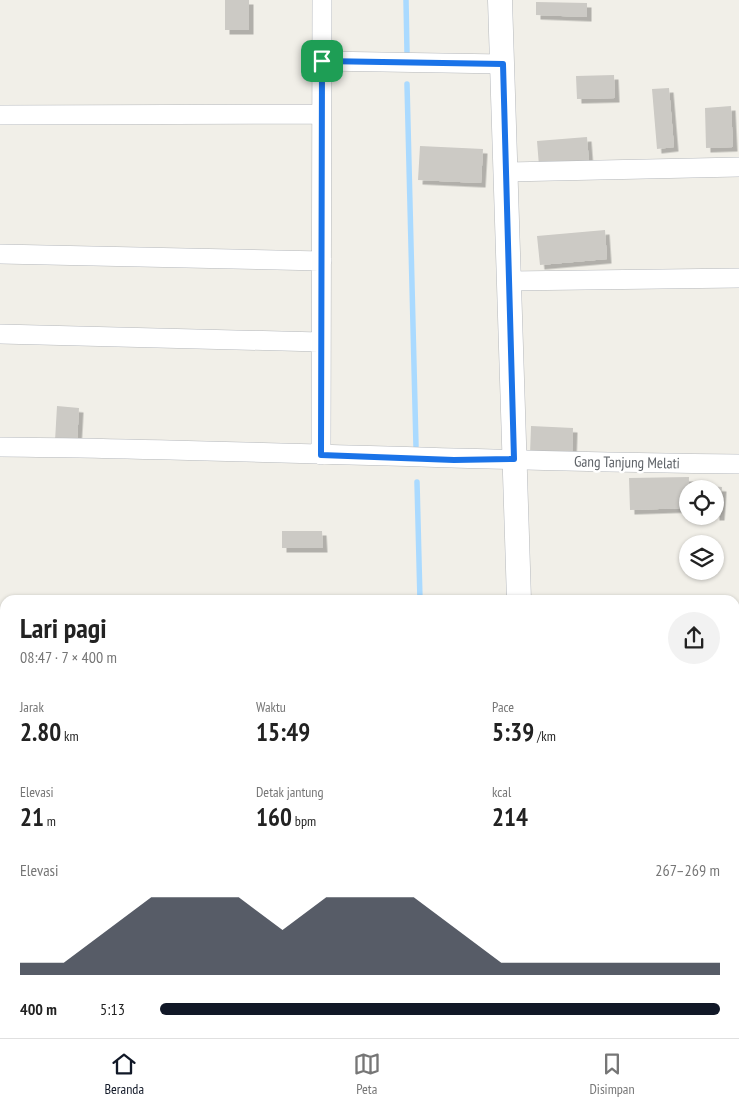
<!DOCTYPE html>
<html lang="id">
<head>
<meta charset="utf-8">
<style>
  :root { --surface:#fff; --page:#f2f2f2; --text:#222; --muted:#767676; --line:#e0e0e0; --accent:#111827 }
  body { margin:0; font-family:"PT Sans Narrow",sans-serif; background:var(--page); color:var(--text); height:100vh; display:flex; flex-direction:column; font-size:19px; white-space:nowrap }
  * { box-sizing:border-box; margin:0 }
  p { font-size:16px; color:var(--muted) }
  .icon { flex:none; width:28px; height:28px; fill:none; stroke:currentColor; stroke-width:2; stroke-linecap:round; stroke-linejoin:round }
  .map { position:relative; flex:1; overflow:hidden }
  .details { position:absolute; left:0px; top:595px; width:740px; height:444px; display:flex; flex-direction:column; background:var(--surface); border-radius:15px 15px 0 0; box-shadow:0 1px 4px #0004 }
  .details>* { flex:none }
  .tools { position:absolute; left:679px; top:480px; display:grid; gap:10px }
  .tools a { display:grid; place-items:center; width:45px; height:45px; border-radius:50%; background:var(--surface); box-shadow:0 1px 4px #0004; font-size:25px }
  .pin { position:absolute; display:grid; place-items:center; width:42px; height:42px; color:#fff; margin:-21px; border-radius:10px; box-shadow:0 2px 8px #0006 }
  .round { display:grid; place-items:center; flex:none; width:52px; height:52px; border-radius:26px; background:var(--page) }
  .overview { display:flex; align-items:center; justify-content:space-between; height:85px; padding:0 20px }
  h1 { font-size:28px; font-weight:800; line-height:38px }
  .stats { display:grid; grid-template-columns:repeat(3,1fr); gap:8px; height:85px; padding:5px 20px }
  .stats div { display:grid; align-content:center }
  .stats b { font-size:25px; font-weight:800 }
  .stats small { font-size:14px; font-weight:400 }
  .stats p { font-size:14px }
  .chart { height:140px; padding:10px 20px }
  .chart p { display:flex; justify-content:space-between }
  .chart svg { width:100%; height:90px; margin-top:5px; fill:var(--accent); opacity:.7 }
  ul { padding:0 20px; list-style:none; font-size:16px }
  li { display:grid; grid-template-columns:80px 60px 1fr; align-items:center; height:38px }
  li i { height:12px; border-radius:6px; background:var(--accent) }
  .dock { display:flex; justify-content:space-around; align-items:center; height:70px; border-top:1px solid var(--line); background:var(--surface); font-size:14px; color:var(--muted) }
  .dock a { display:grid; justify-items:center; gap:2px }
  .dock .selected { color:var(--accent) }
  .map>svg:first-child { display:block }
</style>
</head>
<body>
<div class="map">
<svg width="739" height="1038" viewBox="0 0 739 1038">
  <defs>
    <filter id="shadow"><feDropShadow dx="4.5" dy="4.5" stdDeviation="0" flood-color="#0004"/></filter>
  </defs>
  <rect width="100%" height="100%" fill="#f1efe8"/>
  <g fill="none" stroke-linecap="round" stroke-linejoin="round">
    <path stroke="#aadaff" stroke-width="5.5" d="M406 0 407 52
      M407 84 416 446
      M417 482 420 600
      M436 1034V1038"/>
  </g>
  <path fill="#cccac5" filter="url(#shadow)" d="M225 0H249V30H225Z
    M536 2 587 3V17L536 15Z
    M614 75 615 98 577 99 576 76Z
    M669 88 674 147 657 149 652 89Z
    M731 106 733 147 706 148 705 108Z
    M587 137 589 163 539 166 537 141Z
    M420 146 483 149 481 183 418 180Z
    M605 230 607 259 540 265 537 236Z
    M57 406 79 408 77 443 55 441Z
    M531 426 573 428 572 456 530 454Z
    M689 477 688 508 630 510 629 478Z
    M698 485 722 487 720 516H715V489H698Z
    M282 531H322L323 548H282Z"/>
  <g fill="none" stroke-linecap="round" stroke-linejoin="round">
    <defs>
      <path id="minor" d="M322 61 503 64
        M0 115 321 114
        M505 172 739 167
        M0 254 322 261
        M509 281 739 278
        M0 334 320 342
        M0 447C246 449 493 462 739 464
        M321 455 322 0
        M735 806H739
        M0 871H5
        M735 935 739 934"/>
      <path id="tertiary" d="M500 0 519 600
        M529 1034V1038"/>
    </defs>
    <use href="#minor" stroke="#b5b8bc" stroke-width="20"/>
    <use href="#tertiary" stroke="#b5b8bc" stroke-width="25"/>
    <use href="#minor" stroke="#fff" stroke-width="19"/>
    <use href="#tertiary" stroke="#fff" stroke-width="24"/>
  </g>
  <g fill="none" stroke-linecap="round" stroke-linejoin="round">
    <defs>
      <path id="route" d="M322 61 503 64 514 459 454 460 321 455Z"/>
    </defs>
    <use href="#route" stroke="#fff" stroke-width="10"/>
    <use href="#route" stroke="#1a73e8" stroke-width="6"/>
  </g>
  <g text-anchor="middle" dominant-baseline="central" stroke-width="5" stroke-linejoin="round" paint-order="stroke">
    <g font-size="15" fill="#5f6368" stroke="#fff">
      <text transform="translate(627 462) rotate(1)">Gang Tanjung Melati</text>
    </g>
  </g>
</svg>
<div class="tools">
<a><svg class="icon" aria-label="locate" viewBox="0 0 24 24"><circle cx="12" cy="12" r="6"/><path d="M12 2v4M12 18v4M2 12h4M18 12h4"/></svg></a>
<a><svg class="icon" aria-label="layers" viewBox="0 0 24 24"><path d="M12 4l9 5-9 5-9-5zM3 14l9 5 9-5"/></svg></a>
</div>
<div class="pin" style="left:322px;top:61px;background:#1e9e55"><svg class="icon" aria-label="arrive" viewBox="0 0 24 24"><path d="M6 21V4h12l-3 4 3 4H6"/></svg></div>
<section class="details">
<div class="overview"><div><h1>Lari pagi</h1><p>08:47 · 7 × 400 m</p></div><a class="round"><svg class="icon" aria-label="share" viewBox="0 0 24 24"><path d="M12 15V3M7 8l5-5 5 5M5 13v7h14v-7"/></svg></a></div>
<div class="stats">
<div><p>Jarak</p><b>2.80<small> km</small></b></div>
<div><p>Waktu</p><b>15:49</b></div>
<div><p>Pace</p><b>5:39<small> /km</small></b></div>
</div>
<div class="stats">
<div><p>Elevasi</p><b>21<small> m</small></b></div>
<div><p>Detak jantung</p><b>160<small> bpm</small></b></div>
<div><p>kcal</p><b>214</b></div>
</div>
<div class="chart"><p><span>Elevasi</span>267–269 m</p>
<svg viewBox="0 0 160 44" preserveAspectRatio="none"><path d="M0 44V38L10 38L20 22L30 6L40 6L50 6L60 22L70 6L80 6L90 6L100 22L110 38L120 38L130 38L140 38L150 38L160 38V44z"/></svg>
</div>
<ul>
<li><b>400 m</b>5:13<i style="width:100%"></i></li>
</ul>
</section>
</div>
<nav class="dock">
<a class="selected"><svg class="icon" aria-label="home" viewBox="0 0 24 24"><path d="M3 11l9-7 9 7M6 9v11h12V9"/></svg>Beranda</a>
<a><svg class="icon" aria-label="map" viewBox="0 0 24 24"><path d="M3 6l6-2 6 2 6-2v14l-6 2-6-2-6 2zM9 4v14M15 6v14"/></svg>Peta</a>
<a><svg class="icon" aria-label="saved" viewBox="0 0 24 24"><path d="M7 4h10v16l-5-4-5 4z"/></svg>Disimpan</a>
</nav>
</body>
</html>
